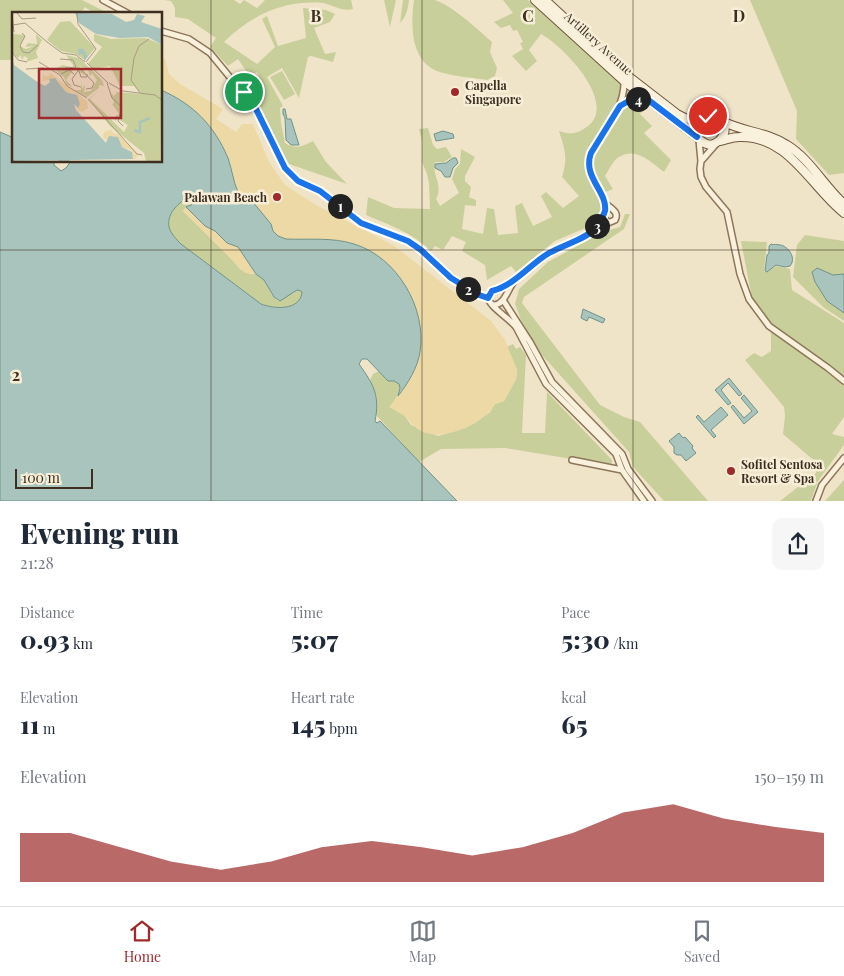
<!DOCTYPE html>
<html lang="en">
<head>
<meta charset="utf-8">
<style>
  :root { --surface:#fff; --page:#f6f6f7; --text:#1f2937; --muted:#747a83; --line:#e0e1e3; --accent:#9e2a2b }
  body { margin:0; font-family:"Playfair Display",serif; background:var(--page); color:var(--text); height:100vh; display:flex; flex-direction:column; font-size:19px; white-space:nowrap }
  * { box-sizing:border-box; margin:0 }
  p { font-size:16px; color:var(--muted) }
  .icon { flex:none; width:28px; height:28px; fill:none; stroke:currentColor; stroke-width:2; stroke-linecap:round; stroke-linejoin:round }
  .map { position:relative; height:501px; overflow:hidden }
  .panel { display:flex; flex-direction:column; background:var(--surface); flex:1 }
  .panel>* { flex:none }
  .scale { position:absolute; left:15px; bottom:12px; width:78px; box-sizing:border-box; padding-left:5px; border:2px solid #3d2e20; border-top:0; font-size:14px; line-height:18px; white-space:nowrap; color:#3d2e20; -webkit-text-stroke:4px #f7eed8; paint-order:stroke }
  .pin { position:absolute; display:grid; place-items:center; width:42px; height:42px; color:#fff; margin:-21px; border:2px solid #fff; border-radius:50%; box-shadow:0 1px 5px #0007 }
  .km { position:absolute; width:25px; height:25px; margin:-12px; border-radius:50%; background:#222; color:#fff; font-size:14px; line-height:25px; text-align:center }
  .round { display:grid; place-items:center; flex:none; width:52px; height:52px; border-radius:10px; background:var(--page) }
  .summary { display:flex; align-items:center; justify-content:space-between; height:85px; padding:0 20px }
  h1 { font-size:28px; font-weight:800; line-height:38px }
  .stats { display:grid; grid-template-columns:repeat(3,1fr); gap:8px; height:85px; padding:5px 20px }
  .stats div { display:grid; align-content:center }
  .stats b { font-size:25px; font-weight:800 }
  .stats small { font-size:14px; font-weight:400 }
  .stats p { font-size:14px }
  .chart { height:140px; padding:10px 20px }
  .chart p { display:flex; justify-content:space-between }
  .chart svg { width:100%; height:90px; margin-top:5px; fill:var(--accent); opacity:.7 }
  .tabs { display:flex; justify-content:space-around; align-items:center; height:70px; border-top:1px solid var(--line); background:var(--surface); font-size:14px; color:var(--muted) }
  .tabs a { display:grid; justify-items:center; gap:2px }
  .tabs .active { color:var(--accent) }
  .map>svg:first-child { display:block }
</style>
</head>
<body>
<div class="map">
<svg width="844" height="501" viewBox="0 0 844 501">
  <rect width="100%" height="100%" fill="#f0e4c8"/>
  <path fill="#c9cf9b" d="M0 0H82L110 14H95L85 7 80 14H66L64 12 62 14H14V60H0Z
    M164 0H234L240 4 244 0 257 8 265 0H351L353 9C342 12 333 5 323 3 283 0 252 15 224 42L257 64 275 47 262 19 267 16 278 46 306 38 303 8 326 10 335 14 330 22 314 28 325 54 336 52 333 62 311 56 308 57 299 98 282 68 267 77 283 106 280 108 281 123 285 143C296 150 303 146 313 141L326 162 347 184 289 164 285 160 264 121 259 106 240 82 247 78 250 88 261 85 257 72 249 75 238 59 228 66 210 47 216 38 188 19 175 17V8L171 1Z
    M384 0H396L390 27Z
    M403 0H409C408 9 406 17 400 23Z
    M414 0C420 0 428 0 434 0 449 3 480 31 492 42L490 52 497 68 495 76 487 80 480 79C466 77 442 75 431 68 410 54 411 22 414 0Z
    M503 0H528L646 106 640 114 652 126 644 133 671 160 664 172C652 163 636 146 619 157 613 160 609 170 605 176L613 189 603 193 609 218 555 241 516 272 511 266 487 280 485 265 462 251 466 242 452 236 443 250 435 246 431 251C413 233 389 225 366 215L368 197 394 208 430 209 429 184 427 174 422 162V141L419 129 428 128 433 145 437 149 446 147 452 157 444 162H435C431 175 444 184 436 199L440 206 459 193 452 179 455 169 460 164 461 149 475 157 465 176V181L471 187 469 197 476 200V206L465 205 462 229 483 234 487 208 494 209 498 235 518 233 515 206 522 203 533 226 552 217 541 196 546 192 563 208 579 196 562 177C568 158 565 150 559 131 572 135 577 134 588 126 618 102 562 45 541 34L529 50 537 61 526 71 512 56 523 49 520 43 523 42 517 30 513 31 510 25 501 28 494 22 513 13Z
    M750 0H844V173L829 175 796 139 797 111Z
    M282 71 295 94 284 100 270 77Z
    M194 195 199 199C196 205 187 205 183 211L230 257 240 269 250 274H256L264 280 272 295 278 301 297 290 301 291 302 293C299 311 274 309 261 304L181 244C176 239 171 234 169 227 166 212 182 199 194 195Z
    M625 214H630L624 229 524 297 522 303 600 405 624 417 640 422 708 501H664L633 467 629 452 542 355 521 320 515 304 519 289 548 262 603 232 620 227Z
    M805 235 844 241V321L823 307 793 277 797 245Z
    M741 241 767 242 764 272H767L776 266 790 269 792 290 844 323V417L832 434 844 437V445L818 481 811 501H780L816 473 817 463 783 434 785 416 784 407 745 360 754 353 762 357 771 351V323L752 298Z
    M513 344 516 349 520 347 526 355 522 433H545L547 392 612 460 611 468 607 470 590 462 505 448 441 449 419 462 376 415 377 399 370 380 373 374 379 371 388 381H394L399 384C401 393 395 400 390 407L405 416 411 425 438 436 465 428 475 423 490 412 495 404 504 401 516 379 517 370 507 347Z
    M844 480V501H825Z"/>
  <path fill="#ecd9a5" d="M161 59H165L169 74 180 84 223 109 216 119 236 132 242 124H253L269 162 285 185 316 205 393 245 491 321 505 340 517 370 516 379 504 401 495 404C484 424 444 441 423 432 415 428 412 424 406 417 402 413 395 410 389 407 402 391 415 374 420 354 422 346 420 336 419 327 415 290 391 256 355 244 333 237 308 240 286 239L278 236 273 231 271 224 249 196 241 195 238 192C233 181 233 168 228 158 212 125 195 105 161 90Z
    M186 207 205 226 215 231 227 243 238 247 256 274 245 273 183 211Z"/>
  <path fill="#a9c4bc" stroke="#6f938a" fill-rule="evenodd" d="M161 90C193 104 214 125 228 158 232 169 233 181 238 192L242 195 248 196 271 224 273 231 278 236 286 239C309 240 332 237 354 244 397 257 427 308 420 352 418 367 407 385 398 396L400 388 399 384 394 381H388L367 359H362L359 364C374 385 380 396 375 421L377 423 380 421 457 501H0V132L14 138V161H54V165L61 171 66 168 71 161H161ZM194 195 199 199 198 202 186 207 205 226 215 231 227 243 238 247 256 274 264 280 274 297 280 301 297 290 301 291 302 293C299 311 274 309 261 304L181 244C176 239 171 234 169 227 166 212 182 199 194 195Z
    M283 109H285L287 119H291L299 145H291L286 140 285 118 283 114Z
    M443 131 453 134 454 138 436 141 434 134Z
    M453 158H456L458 163 453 168 450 177H445L441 171 435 168V164L446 163Z
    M771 244C774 245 777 244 780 245 788 246 797 258 790 266L785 267 776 265 767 272 765 271 767 255 769 253V246Z
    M817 268 833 275 844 274V313L827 301 815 282 812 272Z
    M583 309 605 319 603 323 589 317 587 321 581 318Z
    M729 378 742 394 739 396 728 383 721 390 731 403 728 405 715 390Z
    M744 395 758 412 744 424 731 407 733 405 744 418 752 411 741 398Z
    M721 407 728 415 711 430 716 436 714 438 696 417 698 415 704 422Z
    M679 433 683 438 685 437 693 446 692 448 696 453 686 461 681 455H677L674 453V447L669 441Z"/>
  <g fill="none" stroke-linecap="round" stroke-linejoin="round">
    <defs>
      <path id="street" d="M103 0 129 14
        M161 31 189 39 210 53 256 109 285 168 298 181 320 191 361 223 408 241 421 250 451 277 479 295 488 298
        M621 105 632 99H645
        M699 140 701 161 700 169 701 177 706 187 727 212 740 274 749 299 769 326 828 368 844 381
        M702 160 716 144
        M604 202C609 208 620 211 615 220L596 228 588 234 548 254 514 280 497 290 492 291 488 298C490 307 509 318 516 327L546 384 616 454 622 470 644 501
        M608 222 603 217C603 213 605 210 604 205 602 185 583 175 591 153 604 131 625 108 624 81
        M503 300 530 342 552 382 622 454 628 469 652 501
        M494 305C504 305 507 291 513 283
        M572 460 622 470
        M816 501 822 485 844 458"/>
      <path id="secondary" d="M535 0 624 81 697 137
        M545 0 624 73 677 114C683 117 689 121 696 120 705 119 710 112 719 119 731 128 722 143 710 145 696 142 692 129 701 119
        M722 121C743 132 767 132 787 145 810 159 824 186 844 204
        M720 141C726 140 732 137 739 137 789 135 810 186 844 213"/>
    </defs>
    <use href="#street" stroke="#8d765c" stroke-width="8"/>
    <use href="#secondary" stroke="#6f573f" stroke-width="10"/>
    <use href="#street" stroke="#faf1dc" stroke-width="5"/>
    <use href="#secondary" stroke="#faf1dc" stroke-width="8"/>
  </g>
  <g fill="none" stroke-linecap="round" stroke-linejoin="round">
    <defs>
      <path id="route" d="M244 92 256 109 285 168 298 181 320 191 361 223 408 241 421 250 451 278 479 295 488 298 492 291C515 285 529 265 549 253 563 245 586 239 596 228 601 223 603 216 605 211 608 192 582 177 591 153L620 106 632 99H647L697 137C694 127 697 119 708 116"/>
    </defs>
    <use href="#route" stroke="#fff" stroke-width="10"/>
    <use href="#route" stroke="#1a73e8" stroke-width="6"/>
  </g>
  <path fill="none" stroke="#3d2e20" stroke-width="1" stroke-opacity="0.55" d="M211 0V501M422 0V501M633 0V501M0 250H844"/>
  <g fill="#9e2a2b" stroke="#f7eed8" stroke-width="2">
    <circle cx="455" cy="92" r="5"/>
    <circle cx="277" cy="197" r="5"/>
    <circle cx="731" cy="471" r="5"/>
  </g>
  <g text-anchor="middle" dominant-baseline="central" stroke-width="5" stroke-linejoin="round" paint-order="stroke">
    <g font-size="12" fill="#3d2e20" stroke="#f7eed8">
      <text transform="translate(599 43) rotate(42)">Artillery Avenue</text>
    </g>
    <g font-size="12" font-weight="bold" fill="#3d2e20" stroke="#f7eed8" text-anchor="start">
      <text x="465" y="85">Capella<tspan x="465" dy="14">Singapore</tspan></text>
      <text x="267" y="197" text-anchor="end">Palawan Beach</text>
      <text x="741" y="464">Sofitel Sentosa<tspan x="741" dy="14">Resort &amp; Spa</tspan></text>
    </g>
  </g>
  <g transform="translate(12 12)">
    <rect width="150" height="150" fill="#f0e4c8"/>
    <path d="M58 9 83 36 73 48 64 42 49 39 35 28 48 10ZM0 14 1 22 13 23 8 34 14 37 22 34 13 35 16 31 25 32 24 22 30 28 24 40 26 46 14 50 16 46 12 44 10 48 9 43 6 46 0 40ZM82 22 99 27 134 26 150 33 148 149H134L132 141 98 114 77 87 88 78 78 87 112 120 116 113 106 107 112 96 104 109 101 106 107 102 100 92 102 91 99 81 102 84 105 80 130 82 122 74H108L98 54 81 57 76 52 90 35 82 29ZM54 43 67 46 90 68 92 74 87 73V76L75 85 63 78H69V70L70 77 73 73 72 80 79 79 85 68 80 61 78 64 76 57 67 54 75 64 62 57 54 68 61 75 55 73 52 65 42 57 51 53 63 56Z" fill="#c9cf9b"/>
    <path d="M38 61 75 89 76 96 70 100 65 97 68 92 62 81 54 80 45 67 30 69 31 63 36 65ZM101 117 99 120 107 123 127 143 122 148 119 138 110 135 103 124 94 128 91 126 92 120Z" fill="#ecd9a5"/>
    <path d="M63 1 100 2 114 10 122 8 125 2 133 4 129 10 150 17V33L136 25 108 26 84 22 67 11ZM0 45 2 53 24 69 33 74 38 70 37 67 43 66 54 80 65 83 68 92 66 96 62 92 64 98 94 131 97 124 106 125 110 135 120 140 121 147 0 149Z" fill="#a9c4bc"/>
    <path fill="none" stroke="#a9c4bc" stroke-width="2.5" d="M66 38H70L68 41 72 40 73 46 75 43M0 93 57 149M0 96 54 149M0 98 51 149M0 101 49 149M122 118 128 120V110L138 106"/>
    <path fill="none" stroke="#a89b85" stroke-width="1" d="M5 1 10 7 24 6M65 1 66 12 84 37 74 50M0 2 2 20M1 13 13 11 35 30M10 21 13 24 8 34 11 40 17 41 26 33M35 30 50 41 64 43 73 50M0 40 6 48 15 50M48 47 61 48 64 55 53 56M27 50 48 63 55 74 75 86M75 51 96 71M68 56 82 71 80 76 74 77M68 56 60 67 62 73 69 75M14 57 32 56M67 59 69 65H75V62M49 62 57 58 62 62M95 71 100 86 110 95 106 109 111 114M97 71 111 79 143 83 150 88M128 81 119 68 122 46 127 34 137 27M76 87 125 142 130 143"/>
    <path fill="#9e2a2b" fill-opacity="0.15" stroke="#9e2a2b" stroke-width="2.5" d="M27 57H109V106H27Z"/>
    <rect width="150" height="150" fill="none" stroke="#3d2e20" stroke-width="2.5"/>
  </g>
  <g font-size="16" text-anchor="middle" font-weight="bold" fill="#3d2e20" stroke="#f7eed8" stroke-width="5" stroke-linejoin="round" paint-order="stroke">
    <text x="316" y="22">B</text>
    <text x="528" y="22">C</text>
    <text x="739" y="22">D</text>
    <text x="16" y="381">2</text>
  </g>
</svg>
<div class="scale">100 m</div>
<div class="pin" style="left:244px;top:92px;background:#1e9e55"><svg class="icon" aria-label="arrive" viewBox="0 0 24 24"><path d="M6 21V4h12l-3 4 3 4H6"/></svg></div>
<div class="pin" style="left:708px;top:116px;background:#d93025"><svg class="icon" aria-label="check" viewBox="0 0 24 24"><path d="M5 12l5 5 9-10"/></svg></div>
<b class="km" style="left:340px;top:206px">1</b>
<b class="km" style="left:468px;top:289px">2</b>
<b class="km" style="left:597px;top:226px">3</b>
<b class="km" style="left:638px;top:99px">4</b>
</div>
<section class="panel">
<div class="summary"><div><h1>Evening run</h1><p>21:28</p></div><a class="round"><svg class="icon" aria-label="share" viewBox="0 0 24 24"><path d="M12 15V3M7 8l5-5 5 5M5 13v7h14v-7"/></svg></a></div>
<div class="stats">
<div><p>Distance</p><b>0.93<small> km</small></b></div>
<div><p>Time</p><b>5:07</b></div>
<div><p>Pace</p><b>5:30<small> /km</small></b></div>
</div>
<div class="stats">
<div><p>Elevation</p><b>11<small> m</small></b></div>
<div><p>Heart rate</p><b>145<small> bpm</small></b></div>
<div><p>kcal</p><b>65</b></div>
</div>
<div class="chart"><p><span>Elevation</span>150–159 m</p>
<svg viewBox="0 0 160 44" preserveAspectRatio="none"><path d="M0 44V20L10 20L20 27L30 34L40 38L50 34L60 27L70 24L80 27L90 31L100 27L110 20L120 10L130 6L140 13L150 17L160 20V44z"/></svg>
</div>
</section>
<nav class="tabs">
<a class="active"><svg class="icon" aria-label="home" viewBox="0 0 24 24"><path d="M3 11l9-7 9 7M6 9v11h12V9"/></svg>Home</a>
<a><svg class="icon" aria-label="map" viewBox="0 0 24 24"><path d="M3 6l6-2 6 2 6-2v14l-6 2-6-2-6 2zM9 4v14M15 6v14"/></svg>Map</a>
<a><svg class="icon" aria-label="saved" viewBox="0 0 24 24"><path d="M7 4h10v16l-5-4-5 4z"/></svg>Saved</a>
</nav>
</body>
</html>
